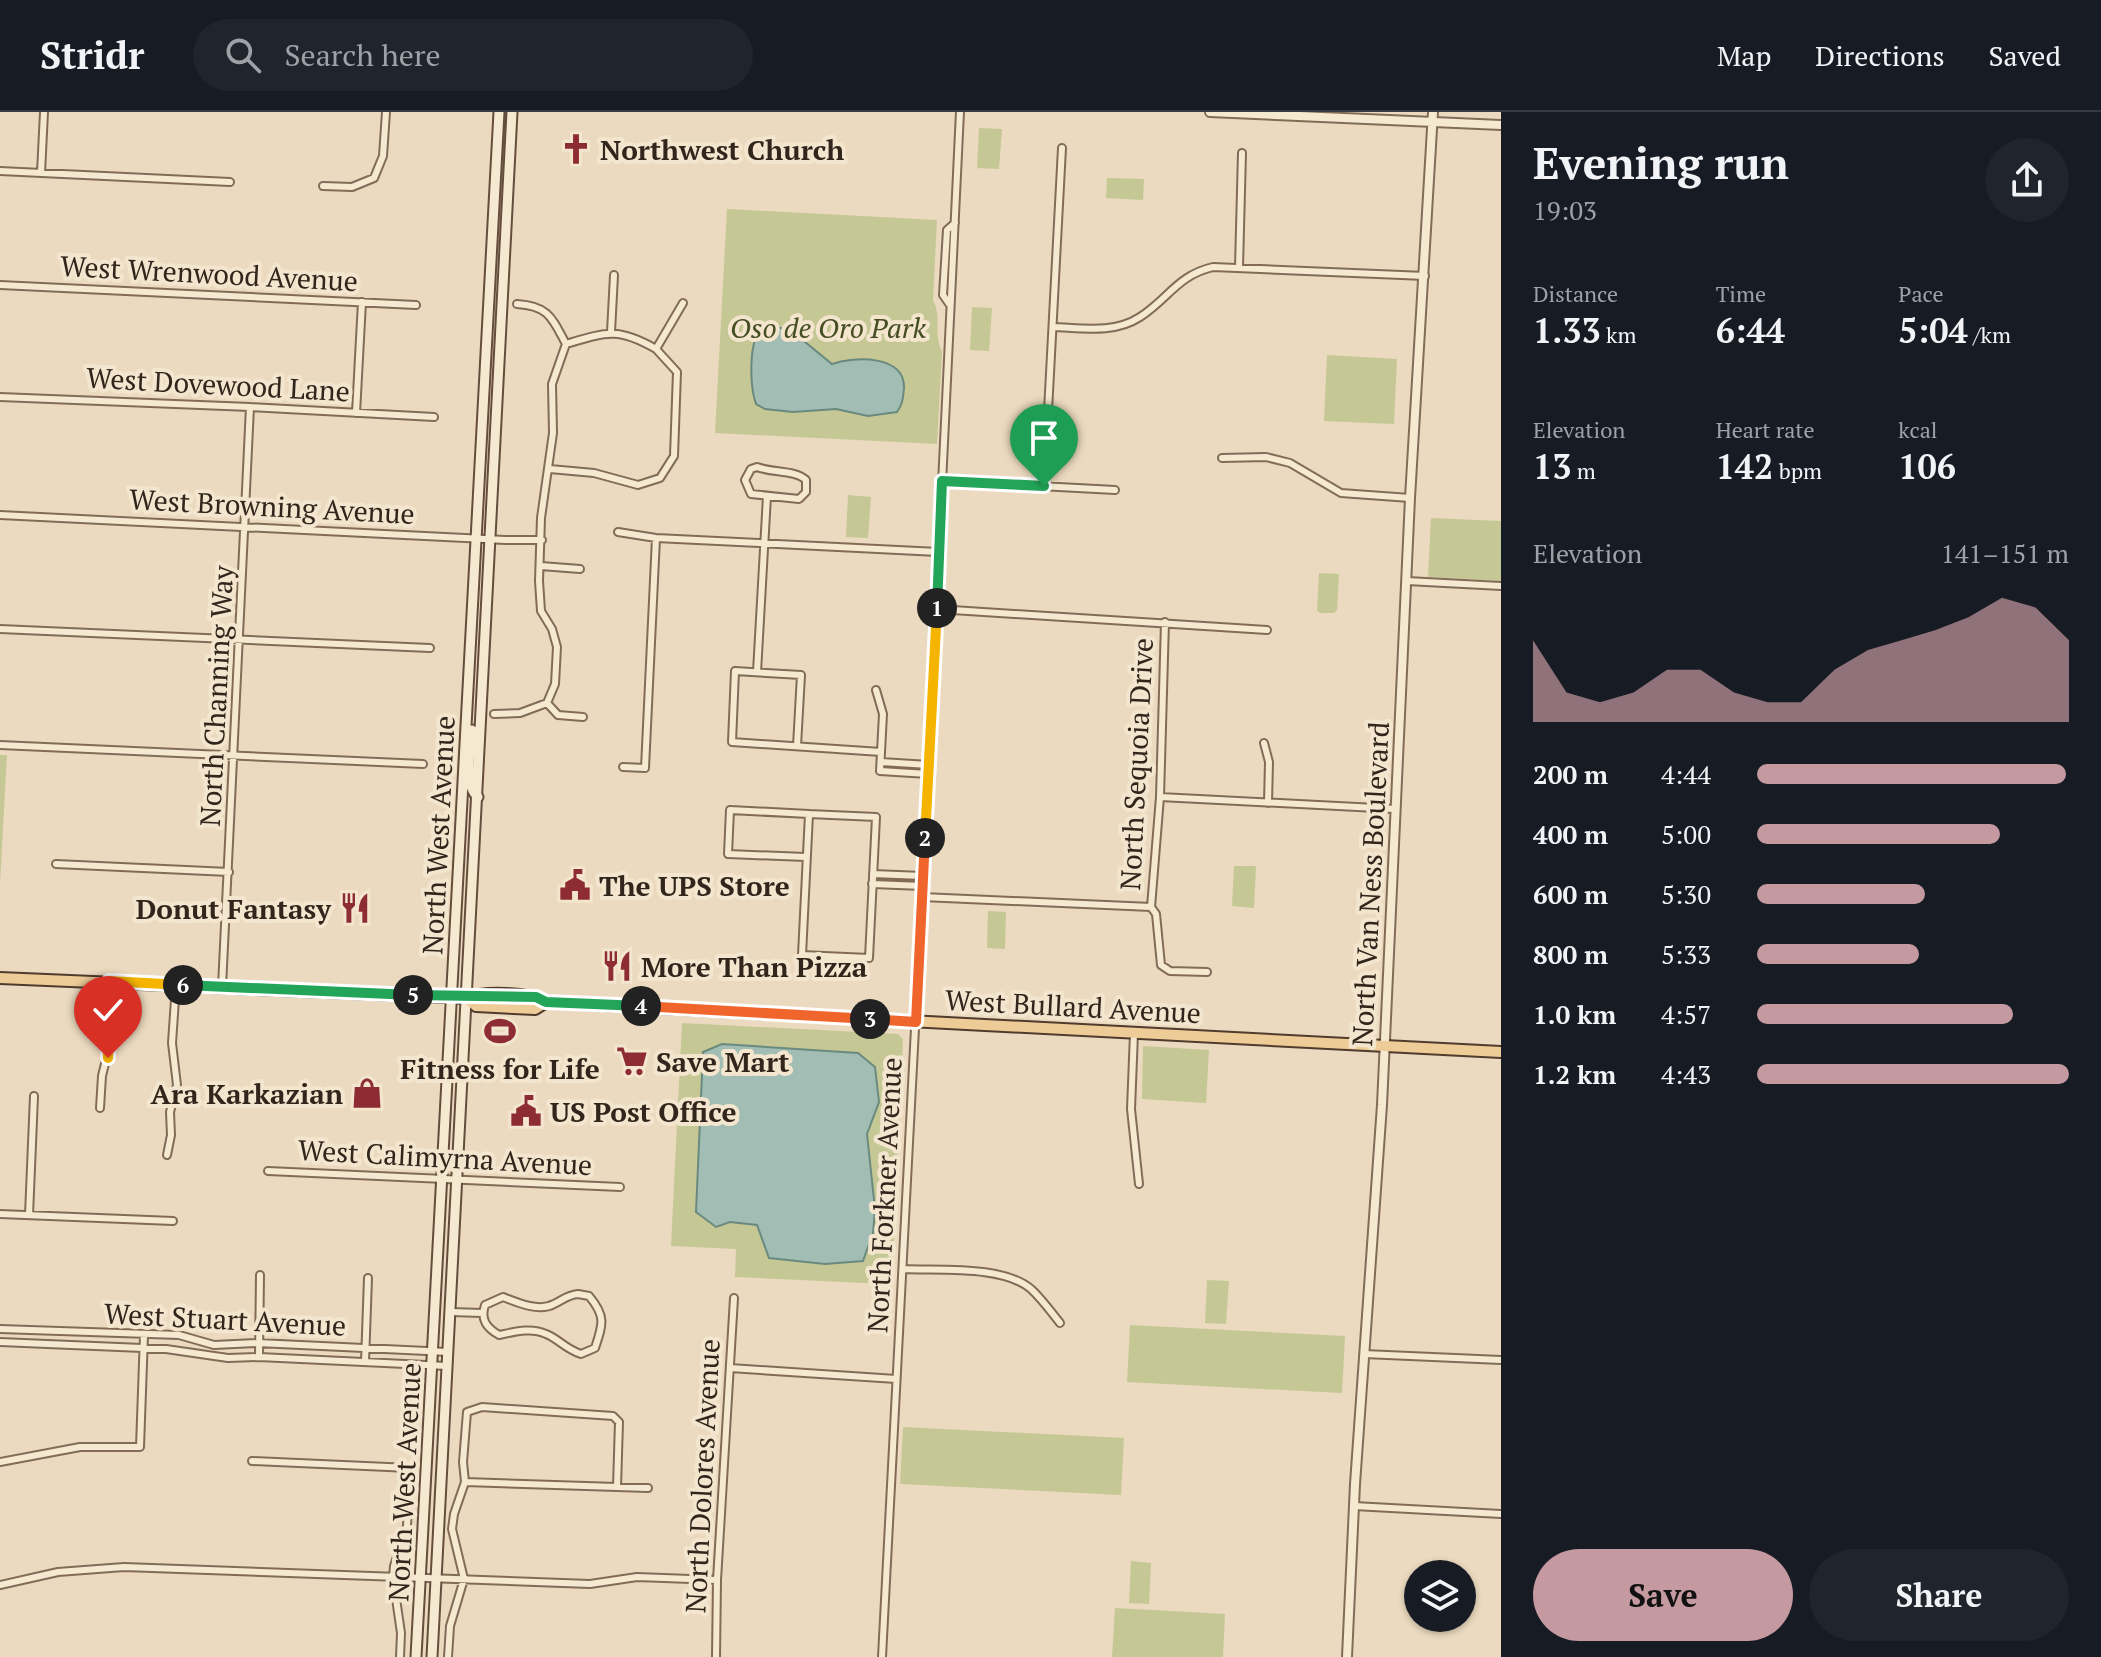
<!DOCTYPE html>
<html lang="en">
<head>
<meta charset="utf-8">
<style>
  :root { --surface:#171b24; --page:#20242c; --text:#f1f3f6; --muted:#9ea1a6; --line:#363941; --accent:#c4999f }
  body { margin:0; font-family:"PT Serif",serif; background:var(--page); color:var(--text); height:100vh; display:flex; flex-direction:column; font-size:30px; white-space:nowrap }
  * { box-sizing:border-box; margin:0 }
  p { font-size:26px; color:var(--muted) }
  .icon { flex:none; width:44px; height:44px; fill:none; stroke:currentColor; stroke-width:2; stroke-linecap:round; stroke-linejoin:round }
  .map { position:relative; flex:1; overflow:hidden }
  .drawer { display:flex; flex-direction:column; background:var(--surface); width:600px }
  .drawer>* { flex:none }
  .buttons { position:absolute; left:1404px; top:1448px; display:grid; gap:16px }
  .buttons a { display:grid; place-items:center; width:72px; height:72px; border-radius:50%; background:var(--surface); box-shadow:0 2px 6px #0004; font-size:40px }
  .pin { position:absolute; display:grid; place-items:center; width:68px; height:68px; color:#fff; margin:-82px -34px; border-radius:50% 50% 50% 0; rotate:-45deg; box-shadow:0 0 8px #0007 }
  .pin .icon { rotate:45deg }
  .km { position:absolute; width:40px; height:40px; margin:-20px; border-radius:50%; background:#222; color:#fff; font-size:22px; line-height:40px; text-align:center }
  .round { display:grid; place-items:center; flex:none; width:84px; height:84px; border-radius:42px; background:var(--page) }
  .head { display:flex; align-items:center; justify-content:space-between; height:136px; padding:0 32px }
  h1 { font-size:44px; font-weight:600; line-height:60px }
  .metrics { display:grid; grid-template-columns:repeat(3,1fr); gap:12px; height:136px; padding:8px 32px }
  .metrics div { display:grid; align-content:center }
  .metrics b { font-size:34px; font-weight:600 }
  .metrics small { font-size:22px; font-weight:400 }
  .metrics p { font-size:22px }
  .chart { height:224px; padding:16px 32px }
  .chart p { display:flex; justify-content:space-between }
  .chart svg { width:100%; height:144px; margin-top:8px; fill:var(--accent); opacity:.7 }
  .cta { display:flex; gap:16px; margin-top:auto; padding:16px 32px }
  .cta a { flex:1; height:92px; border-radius:48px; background:var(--accent); color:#111; font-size:32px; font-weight:600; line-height:92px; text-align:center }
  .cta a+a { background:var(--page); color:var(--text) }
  ul { padding:0 32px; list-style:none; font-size:26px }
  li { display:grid; grid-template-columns:128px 96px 1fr; align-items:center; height:60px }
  li i { height:20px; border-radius:10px; background:var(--accent) }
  header { display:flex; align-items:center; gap:48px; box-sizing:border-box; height:112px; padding:0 40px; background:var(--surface); border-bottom:2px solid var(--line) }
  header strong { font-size:38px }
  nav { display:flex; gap:44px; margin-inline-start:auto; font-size:28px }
  .search { width:560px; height:72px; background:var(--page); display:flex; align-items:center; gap:20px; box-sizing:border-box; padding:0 28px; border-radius:44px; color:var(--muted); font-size:30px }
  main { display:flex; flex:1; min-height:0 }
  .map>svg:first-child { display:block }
</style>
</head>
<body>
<header>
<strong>Stridr</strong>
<div class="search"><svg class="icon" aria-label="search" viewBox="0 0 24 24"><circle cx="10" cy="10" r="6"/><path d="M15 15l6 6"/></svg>Search here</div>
<nav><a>Map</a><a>Directions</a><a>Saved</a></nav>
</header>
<main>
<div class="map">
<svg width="1501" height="1545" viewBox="0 0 1501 1545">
  <rect width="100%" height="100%" fill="#ebdabf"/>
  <path fill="#c5c894" d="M979 16 1002 17 999 57 977 56Z
    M1107 66 1144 67 1143 88 1106 86Z
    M727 97 937 108 933 188C942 204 933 219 942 240L937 332 715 321Z
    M972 195 992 196 989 239 970 238Z
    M1327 243 1397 247 1394 312 1324 309Z
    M848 383 871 385 868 426 846 425Z
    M1431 406 1501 409V469L1428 465Z
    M1319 461 1339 462 1337 498 1334 501H1320L1317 498Z
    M0 643H7L0 771Z
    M1234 754H1256L1254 796 1232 794Z
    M988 799 1006 800 1005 837 987 836Z
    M682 911 898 922 903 927 892 1171 885 1172 735 1165 736 1137 671 1134Z
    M1143 934 1209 938 1206 991 1142 987Z
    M1207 1168 1229 1169 1226 1212 1205 1211Z
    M1130 1213 1345 1224 1342 1281 1127 1270Z
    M903 1315 1124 1326 1121 1383 900 1372Z
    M1131 1449 1151 1451 1149 1492 1129 1491Z
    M1115 1496 1225 1502 1223 1545H1112Z"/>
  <path fill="#a2bdb3" stroke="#6a8a7f" stroke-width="2" d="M775 214 794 221 832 252C855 244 905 243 904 276 903 285 903 292 897 300L868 304 836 297 793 300 765 297 756 292C750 275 748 231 761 217Z
    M722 932 858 941 875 955 879 990 867 1022 875 1097 873 1121 863 1149 825 1152 769 1146 757 1113 730 1110 716 1115 696 1100 703 940Z"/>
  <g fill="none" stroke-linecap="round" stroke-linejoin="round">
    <defs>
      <path id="minor" d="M0 59 230 70
        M41 61 44 0
        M323 74 352 75 374 66 383 44 386 0
        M1239 155 1242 41
        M0 173 416 193
        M517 192C549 194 552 206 566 232
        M950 193 943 183 947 118 955 111
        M1053 215C1082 216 1114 222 1140 205 1168 187 1178 163 1213 155L1425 164
        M611 220 614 163
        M0 285 250 295 434 305
        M356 301 362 190
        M1222 346 1266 345 1290 351 1341 381 1410 386
        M757 355C773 361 795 358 806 368V380L799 387 751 382 745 368 751 357Z
        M550 357 594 361 638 373 660 366 674 344 677 260 656 237 683 191
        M942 369 1115 378
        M1044 374 1062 36
        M0 403 505 428H542
        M618 420 656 426 938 440
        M541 454 580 457
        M1407 469 1501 474
        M937 497 1267 518
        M1165 510 1160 685 1151 795 1156 802 1161 853 1170 859 1207 860
        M0 517 430 536
        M757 560 767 384
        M876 578 883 602 881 640
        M547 591 555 572 557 535 552 517 541 499 539 469 541 406 553 321 552 272 566 232C606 220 618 215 656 237
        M494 602 520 601 547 591 558 603 583 605
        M1264 631 1269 650 1268 691
        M0 633 423 652
        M797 634 801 563 735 559 732 630 881 640 880 659 928 662
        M881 650 929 653
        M623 655 645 656 656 426
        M1160 685 1396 697
        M809 702 876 705 869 846 802 843Z
        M806 745 728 742 730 698 809 702
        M56 752 229 760
        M873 762 923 764
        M872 772 923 774
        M922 785 1151 795
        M222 875 250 295
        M1134 921 1131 997 1139 1072
        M100 996 102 964 110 931 109 869
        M167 1043 171 1023 170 1000 177 973 172 931 176 873
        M268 1059 620 1075
        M0 1102 173 1109
        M29 1103 34 984
        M903 1157C939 1159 1003 1153 1031 1177 1042 1187 1051 1200 1060 1211
        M578 1182 589 1184C606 1204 603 1212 595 1236L581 1242C565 1237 559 1227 546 1222 531 1215 514 1220 499 1223 487 1216 480 1208 485 1193L503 1185C518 1191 539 1200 554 1192 563 1188 567 1183 578 1182Z
        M451 1200 482 1201
        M0 1217 179 1223 214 1233 258 1231 448 1240
        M0 1230 166 1237 228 1246 259 1245 447 1254
        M1364 1242 1501 1248
        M259 1245 260 1163
        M365 1250 368 1166
        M730 1256 896 1267
        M252 1349 410 1356 407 1414 394 1454 393 1466 401 1521 400 1545
        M0 1350 80 1335H140L144 1223
        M465 1370 648 1376
        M1354 1394 1501 1402
        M0 1473 58 1460 124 1455 590 1472 637 1465 717 1468
        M448 1545 450 1514 464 1467 452 1417 454 1402 465 1370 463 1350 467 1300 482 1295 613 1304 619 1310 617 1375
        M716 1545 717 1468 734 1186
        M882 1545 923 764 960 0"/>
      <path id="tertiary" d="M1210 0 1501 13
        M1347 1545 1355 1372 1382 993 1410 386 1433 0"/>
      <path id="secondary" d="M472 618C471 636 463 674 478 685
        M416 1545 499 0
        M432 1545 512 0"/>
      <path id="primary" d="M0 866 467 886C485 879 529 881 546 890L1501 940
        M467 886 476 894 535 897 546 890"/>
    </defs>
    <use href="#minor" stroke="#826c58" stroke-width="10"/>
    <use href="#tertiary" stroke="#826c58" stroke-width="12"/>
    <use href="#secondary" stroke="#644d3c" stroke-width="13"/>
    <use href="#primary" stroke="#503b2d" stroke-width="14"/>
    <use href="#minor" stroke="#f6e9d1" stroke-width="6"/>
    <use href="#tertiary" stroke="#f6e9d1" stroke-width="8"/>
    <use href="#secondary" stroke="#f6e9d1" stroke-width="9"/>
    <use href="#primary" stroke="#edcc98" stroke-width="10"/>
  </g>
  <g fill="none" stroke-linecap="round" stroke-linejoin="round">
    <defs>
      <path id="split-1" d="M937 496 942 369 1044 374"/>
      <path id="split-2" d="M925 726 937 496"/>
      <path id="split-3" d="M870 907 916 910 925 726"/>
      <path id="split-4" d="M641 894 870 907"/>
      <path id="split-5" d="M413 883 536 885 546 890 641 894"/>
      <path id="split-6" d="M183 873 413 883"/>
      <path id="split-7" d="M108 946 109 869 183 873"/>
    </defs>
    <use href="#split-1" stroke="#fff" stroke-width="16"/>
    <use href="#split-2" stroke="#fff" stroke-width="16"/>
    <use href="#split-3" stroke="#fff" stroke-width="16"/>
    <use href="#split-4" stroke="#fff" stroke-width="16"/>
    <use href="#split-5" stroke="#fff" stroke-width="16"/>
    <use href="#split-6" stroke="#fff" stroke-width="16"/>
    <use href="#split-7" stroke="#fff" stroke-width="16"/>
    <use href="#split-1" stroke="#22a559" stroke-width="10"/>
    <use href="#split-2" stroke="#f5b400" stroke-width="10"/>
    <use href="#split-3" stroke="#f0652b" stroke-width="10"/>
    <use href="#split-4" stroke="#f0652b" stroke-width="10"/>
    <use href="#split-5" stroke="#22a559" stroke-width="10"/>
    <use href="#split-6" stroke="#22a559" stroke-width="10"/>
    <use href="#split-7" stroke="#f5b400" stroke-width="10"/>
  </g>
  <defs>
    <symbol id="church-bare" viewBox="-9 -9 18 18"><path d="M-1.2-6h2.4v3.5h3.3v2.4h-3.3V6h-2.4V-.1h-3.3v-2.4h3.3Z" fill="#8e2c34" stroke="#f3e5ce" stroke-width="2.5" paint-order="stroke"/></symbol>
    <symbol id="civic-bare" viewBox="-9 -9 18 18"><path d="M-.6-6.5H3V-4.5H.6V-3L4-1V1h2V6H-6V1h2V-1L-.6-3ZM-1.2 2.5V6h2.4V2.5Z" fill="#8e2c34" stroke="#f3e5ce" stroke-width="2.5" paint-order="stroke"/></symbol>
    <symbol id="restaurant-bare" viewBox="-9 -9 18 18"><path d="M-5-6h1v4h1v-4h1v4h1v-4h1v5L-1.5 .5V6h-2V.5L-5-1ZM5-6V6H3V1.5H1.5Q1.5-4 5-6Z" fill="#8e2c34" stroke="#f3e5ce" stroke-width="2.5" paint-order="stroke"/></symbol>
    <symbol id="stadium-bare" viewBox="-9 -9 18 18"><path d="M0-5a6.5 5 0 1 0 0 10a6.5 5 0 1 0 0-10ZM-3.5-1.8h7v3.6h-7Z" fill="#8e2c34" stroke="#f3e5ce" stroke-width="2.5" paint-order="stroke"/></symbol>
    <symbol id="supermarket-bare" viewBox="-9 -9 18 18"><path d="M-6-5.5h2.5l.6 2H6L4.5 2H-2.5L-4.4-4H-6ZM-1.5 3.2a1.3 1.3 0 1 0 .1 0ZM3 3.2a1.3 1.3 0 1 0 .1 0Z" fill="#8e2c34" stroke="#f3e5ce" stroke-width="2.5" paint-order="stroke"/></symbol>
    <symbol id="shop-bare" viewBox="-9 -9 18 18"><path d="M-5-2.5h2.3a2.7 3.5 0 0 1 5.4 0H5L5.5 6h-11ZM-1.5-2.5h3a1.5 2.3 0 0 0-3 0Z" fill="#8e2c34" stroke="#f3e5ce" stroke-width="2.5" paint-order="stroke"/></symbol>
  </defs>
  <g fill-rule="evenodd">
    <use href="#church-bare" x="554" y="15" width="44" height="44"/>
    <use href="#civic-bare" x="553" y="751" width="44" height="44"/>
    <use href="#restaurant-bare" x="333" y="774" width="44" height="44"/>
    <use href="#restaurant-bare" x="595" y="832" width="44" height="44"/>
    <use href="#stadium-bare" x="478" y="897" width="44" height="44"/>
    <use href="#supermarket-bare" x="610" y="927" width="44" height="44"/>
    <use href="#shop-bare" x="345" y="959" width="44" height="44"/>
    <use href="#civic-bare" x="504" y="977" width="44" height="44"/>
  </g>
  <g text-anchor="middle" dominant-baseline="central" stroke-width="8" stroke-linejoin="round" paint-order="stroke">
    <g font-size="28" font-weight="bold" fill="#32251c" stroke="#f3e5ce" text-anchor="start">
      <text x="600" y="37">Northwest Church</text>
      <text x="599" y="773">The UPS Store</text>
      <text x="331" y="796" text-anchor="end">Donut Fantasy</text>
      <text x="641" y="854">More Than Pizza</text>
      <text x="656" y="949">Save Mart</text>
      <text x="500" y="956" text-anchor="middle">Fitness for Life</text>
      <text x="343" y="981" text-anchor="end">Ara Karkazian</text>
      <text x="550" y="999">US Post Office</text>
    </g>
    <g font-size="28" fill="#32251c" stroke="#f3e5ce">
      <text transform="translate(209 161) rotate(3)">West Wrenwood Avenue</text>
      <text transform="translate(218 272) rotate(3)">West Dovewood Lane</text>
      <text transform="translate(272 394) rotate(3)">West Browning Avenue</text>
      <text transform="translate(216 584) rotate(-87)">North Channing Way</text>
      <text transform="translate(1136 652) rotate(-87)">North Sequoia Drive</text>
      <text transform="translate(438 723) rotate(-87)">North West Avenue</text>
      <text transform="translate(1370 772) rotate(-87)">North Van Ness Boulevard</text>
      <text transform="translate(1073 894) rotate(3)">West Bullard Avenue</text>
      <text transform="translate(445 1045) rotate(3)">West Calimyrna Avenue</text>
      <text transform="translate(884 1083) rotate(-87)">North Forkner Avenue</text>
      <text transform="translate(225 1207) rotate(3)">West Stuart Avenue</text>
      <text transform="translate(702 1364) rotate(-87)">North Dolores Avenue</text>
      <text transform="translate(404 1370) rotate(-87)">North West Avenue</text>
    </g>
    <g font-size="28" font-style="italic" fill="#464e24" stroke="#f3e5ce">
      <text x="828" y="215">Oso de Oro Park</text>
    </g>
  </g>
</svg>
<div class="buttons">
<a><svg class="icon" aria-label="layers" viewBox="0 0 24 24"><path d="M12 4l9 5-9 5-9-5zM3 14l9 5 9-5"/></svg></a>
</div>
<div class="pin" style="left:1044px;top:374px;background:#1e9e55"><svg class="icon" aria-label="arrive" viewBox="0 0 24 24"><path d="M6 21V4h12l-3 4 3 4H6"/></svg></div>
<div class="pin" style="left:108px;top:946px;background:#d93025"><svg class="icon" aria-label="check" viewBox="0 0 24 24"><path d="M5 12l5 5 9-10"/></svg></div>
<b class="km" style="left:937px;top:496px">1</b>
<b class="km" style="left:925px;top:726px">2</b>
<b class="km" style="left:870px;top:907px">3</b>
<b class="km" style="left:641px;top:894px">4</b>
<b class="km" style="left:413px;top:883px">5</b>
<b class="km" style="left:183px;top:873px">6</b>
</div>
<section class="drawer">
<div class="head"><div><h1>Evening run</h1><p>19:03</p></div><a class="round"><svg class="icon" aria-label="share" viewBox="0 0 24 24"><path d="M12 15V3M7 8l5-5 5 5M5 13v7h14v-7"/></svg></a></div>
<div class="metrics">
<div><p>Distance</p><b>1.33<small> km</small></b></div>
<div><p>Time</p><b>6:44</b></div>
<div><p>Pace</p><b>5:04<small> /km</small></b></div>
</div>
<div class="metrics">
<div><p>Elevation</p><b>13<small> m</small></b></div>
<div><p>Heart rate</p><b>142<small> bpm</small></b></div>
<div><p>kcal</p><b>106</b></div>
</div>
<div class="chart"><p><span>Elevation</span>141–151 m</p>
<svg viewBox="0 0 160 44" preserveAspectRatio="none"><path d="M0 44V19L10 35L20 38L30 35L40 28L50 28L60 35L70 38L80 38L90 28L100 22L110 19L120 16L130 12L140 6L150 9L160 19V44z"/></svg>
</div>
<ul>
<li><b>200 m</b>4:44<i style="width:99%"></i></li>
<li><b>400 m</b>5:00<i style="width:78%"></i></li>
<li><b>600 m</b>5:30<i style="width:54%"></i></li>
<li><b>800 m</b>5:33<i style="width:52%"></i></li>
<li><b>1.0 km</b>4:57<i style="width:82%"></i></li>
<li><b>1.2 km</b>4:43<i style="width:100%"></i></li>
</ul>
<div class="cta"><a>Save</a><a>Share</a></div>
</section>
</main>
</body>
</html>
